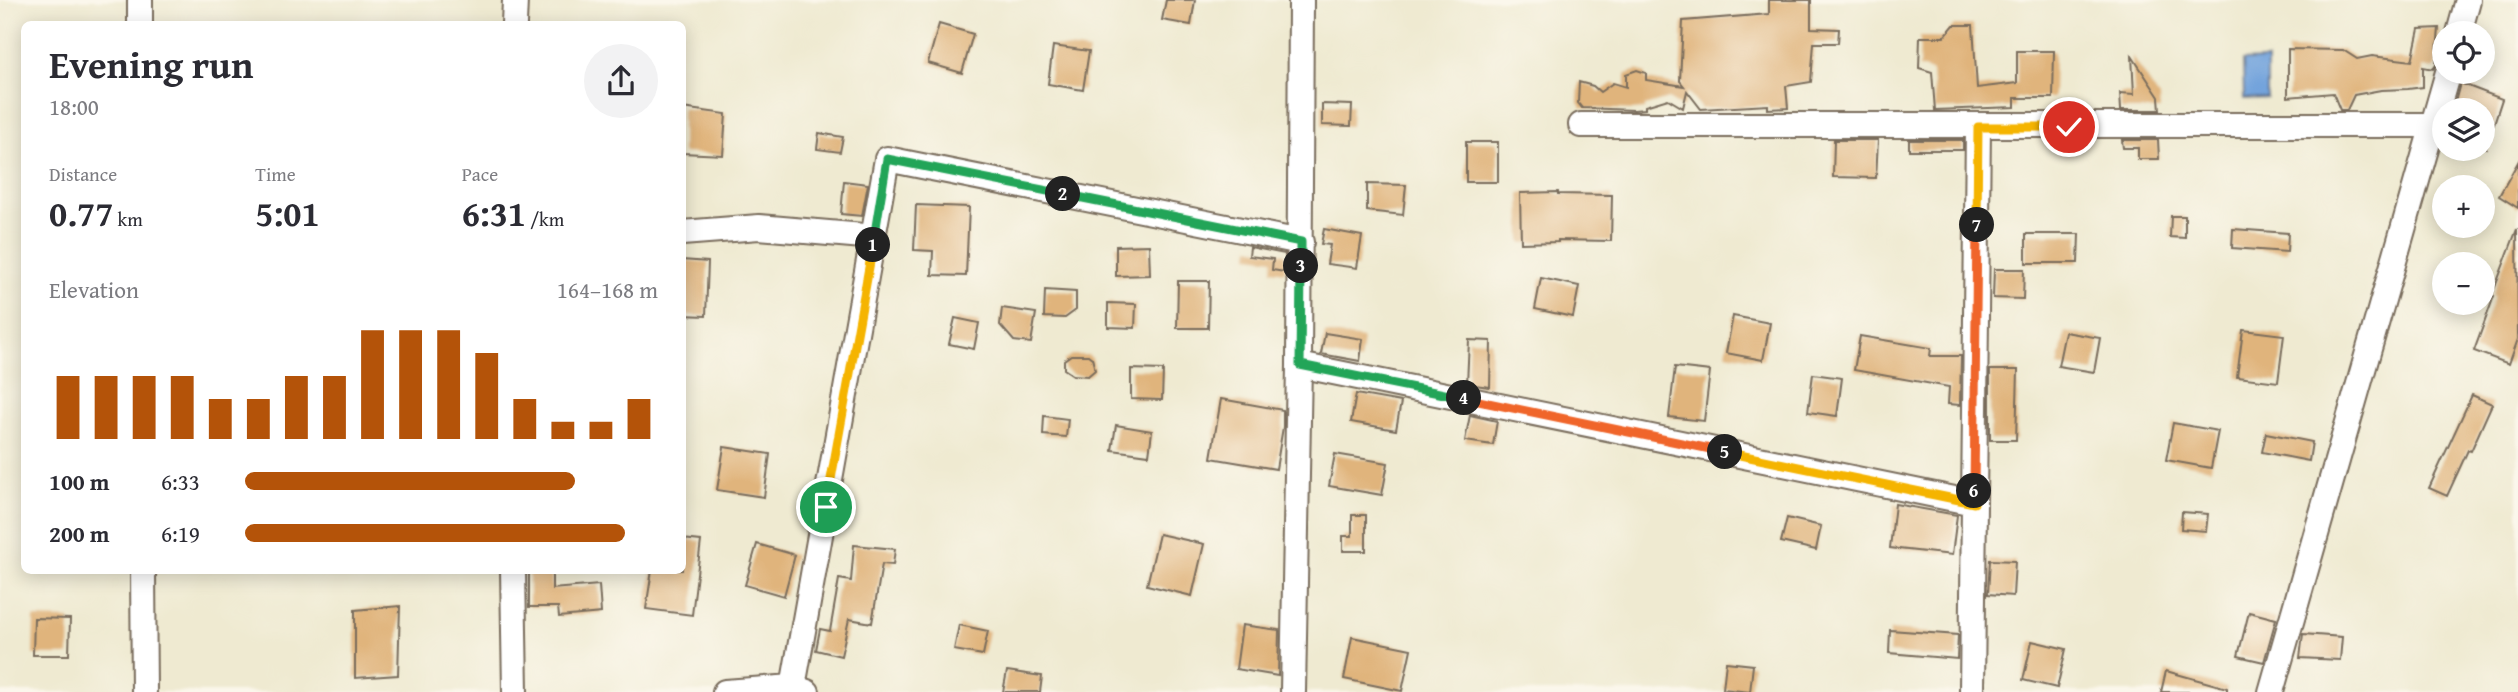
<!DOCTYPE html>
<html lang="en">
<head>
<meta charset="utf-8">
<style>
  :root { --surface:#fff; --page:#f2f2f3; --text:#2b2b33; --muted:#7c7c81; --accent:#b45309 }
  body { margin:0; font-family:"Gentium Book Plus",serif; background:var(--page); color:var(--text); height:100vh; display:flex; flex-direction:column; font-size:26px; white-space:nowrap }
  * { box-sizing:border-box; margin:0 }
  p { font-size:23px; color:var(--muted) }
  .icon { flex:none; width:38px; height:38px; fill:none; stroke:currentColor; stroke-width:2; stroke-linecap:round; stroke-linejoin:round }
  .map { position:relative; flex:1; overflow:hidden }
  .sheet { position:absolute; left:21px; top:21px; width:665px; height:553px; display:flex; flex-direction:column; background:var(--surface); border-radius:10px; box-shadow:0 4px 18px #0003 }
  .sheet>* { flex:none }
  .controls { position:absolute; left:2432px; top:21px; display:grid; gap:14px }
  .controls a { display:grid; place-items:center; width:63px; height:63px; border-radius:50%; background:var(--surface); box-shadow:0 4px 18px #0003; font-size:35px }
  .pin { position:absolute; display:grid; place-items:center; width:60px; height:60px; color:#fff; margin:-30px; border:4px solid #fff; border-radius:50%; box-shadow:0 2px 7px #0007 }
  .km { position:absolute; width:35px; height:35px; margin:-18px; border-radius:50%; background:#222; color:#fff; font-size:19px; line-height:35px; text-align:center }
  .round { display:grid; place-items:center; flex:none; width:74px; height:74px; border-radius:37px; background:var(--page) }
  .overview { display:flex; align-items:center; justify-content:space-between; height:119px; padding:0 28px }
  h1 { font-size:38px; font-weight:700; line-height:52px }
  .stats { display:grid; grid-template-columns:repeat(3,1fr); gap:10px; height:119px; padding:7px 28px }
  .stats div { display:grid; align-content:center }
  .stats b { font-size:35px; font-weight:700 }
  .stats small { font-size:19px; font-weight:400 }
  .stats p { font-size:19px }
  .chart { height:196px; padding:14px 28px }
  .chart p { display:flex; justify-content:space-between }
  .chart svg { width:100%; height:126px; margin-top:7px; stroke:var(--accent); stroke-width:6 }
  ul { padding:0 28px; list-style:none; font-size:23px }
  li { display:grid; grid-template-columns:112px 84px 1fr; align-items:center; height:52px }
  li i { height:18px; border-radius:9px; background:var(--accent) }
  .map>svg:first-child { display:block }
</style>
</head>
<body>
<div class="map">
<svg width="2518" height="692" viewBox="0 0 2518 692">
  <rect width="100%" height="100%" fill="#fbf7ec"/>
  <filter id="ink" filterUnits="userSpaceOnUse"><feTurbulence type="fractalNoise" baseFrequency=".0143" numOctaves="2"/><feDisplacementMap in="SourceGraphic" scale="14" xChannelSelector="R" yChannelSelector="G"/><feConvolveMatrix kernelMatrix="1 2 1 2 8 2 1 2 1" color-interpolation-filters="sRGB"/></filter>
  <filter id="wash" filterUnits="userSpaceOnUse"><feTurbulence type="fractalNoise" baseFrequency=".00686" numOctaves="4" result="noise"/><feDisplacementMap in="SourceGraphic" scale="28" xChannelSelector="R" yChannelSelector="G"/><feGaussianBlur stdDeviation="1.57" result="paint"/><feColorMatrix in="noise" values="0 0 0 0 0 0 0 0 0 0 0 0 0 0 0 0 0 1.4 0 .05"/><feComposite in="paint" operator="in"/></filter>
  <g filter="url(#wash)">
    <rect width="100%" height="100%" fill="#efead1"/>
    <path fill="#72a3dc" stroke="#56667d" stroke-width="2" d="M2267 60V98L2244 99 2243 61Z"/>
    <g id="blocks">
      <path fill="#e0b47c" d="M1166 0H1195L1191 25 1162 20Z
        M1769 0H1811V28L1839 29 1838 43H1814L1811 82 1786 86 1788 108 1768 109V105L1701 109 1687 91 1683 108 1668 99 1645 106V109L1634 110 1582 108 1578 103 1579 82 1593 86 1600 92 1613 83 1626 87V74L1637 70 1646 73V80L1684 86 1680 81 1683 21 1769 14Z
        M939 24 973 34 962 73 928 63Z
        M1954 25H1973L1977 88 2017 83V51H2054L2053 98H2015V107L1935 110 1932 72 1919 68 1920 37H1944Z
        M2439 28 2436 65 2433 69 2423 67V87L2408 89 2381 90 2354 95 2347 110H2340L2333 93 2288 97V49L2343 50 2357 59 2372 56 2412 61 2419 29Z
        M1053 46 1089 51 1083 90 1048 84Z
        M2132 56 2159 97 2160 110H2121L2120 93 2134 94Z
        M2460 83 2502 99 2486 148 2483 147V110H2453Z
        M1322 104 1352 105 1351 126 1322 125Z
        M682 108 726 114 723 155 682 153Z
        M819 133 843 137 840 152 817 149Z
        M1834 140H1878L1876 178 1833 177Z
        M1909 140H1963V150H1909Z
        M2122 140H2158L2159 159H2138V148H2123Z
        M1466 142H1498V182H1466Z
        M2518 162V208L2499 196Z
        M844 181 868 184 862 216 841 214Z
        M1367 184 1406 185 1403 215 1367 211Z
        M1558 192V194L1612 195 1611 241 1558 240V242L1521 243 1520 193Z
        M916 205 969 207 966 276 932 275 933 251 914 250Z
        M2171 216H2185V238L2170 237Z
        M1324 229 1362 236 1357 268 1327 264 1330 245 1321 244Z
        M2233 229 2288 233 2287 252 2232 248Z
        M2517 229 2518 339 2509 364 2474 351 2494 296 2492 295Z
        M2026 234H2079L2078 263H2026Z
        M1149 245 1150 275 1116 276V246Z
        M1250 247 1285 254V272L1272 270 1273 259 1249 256Z
        M682 260 708 262 706 316 682 315Z
        M1994 269H2024L2023 299 1993 298Z
        M1541 278 1579 286 1573 317 1535 309Z
        M1178 281H1209L1208 328H1177Z
        M1045 290 1076 292V310L1065 318 1044 317Z
        M1108 303 1136 304 1135 328 1108 327Z
        M1002 308 1036 313 1031 343 1014 341 1000 325Z
        M1733 316 1770 323 1763 360 1726 353Z
        M955 318 979 323 974 349 949 344Z
        M2243 330 2284 335 2278 382 2237 377Z
        M2065 332 2100 338 2094 372 2058 366Z
        M1325 333 1363 339 1360 361 1321 354Z
        M1860 336 1931 348 1930 356H1961L1960 405 1948 404 1949 387 1854 370Z
        M1469 340 1491 341 1490 387 1467 384Z
        M1071 355H1088L1092 358 1095 370 1088 376 1073 375 1064 369V360Z
        M1675 367 1710 371 1704 421 1669 417Z
        M1131 369 1163 370 1162 400 1131 399Z
        M1990 370H2018L2016 440H1990Z
        M1813 374 1842 378 1837 416 1808 412Z
        M1356 394 1401 402 1396 430 1351 422Z
        M2472 395 2492 404 2471 451 2468 450 2447 496 2429 488Z
        M1221 399 1283 410V427L1276 469 1211 458Z
        M1470 415 1497 421 1493 445 1465 441Z
        M1044 416 1068 419 1066 437 1043 435Z
        M2173 423 2218 431 2211 468 2166 460Z
        M1116 425 1152 431 1149 455 1112 450Z
        M2266 433 2312 442 2309 461 2262 452Z
        M724 447 770 454 764 497 717 490Z
        M1335 454 1388 463 1382 495 1329 486Z
        M1895 504 1957 515 1952 555 1890 548Z
        M2182 512 2208 514 2206 531 2181 529Z
        M1352 515H1366V551H1343V536H1352Z
        M1787 518 1821 526 1816 550 1781 542Z
        M1159 534 1204 544 1192 596 1147 585Z
        M682 539 701 541 692 615 646 609 652 570H682Z
        M757 544 795 555 784 596 745 585Z
        M854 545 895 549 893 565 882 564 872 623 849 619 841 656 816 650 820 629 830 631 839 579 851 581Z
        M1990 560 2015 561 2013 596 1988 594Z
        M529 570H552V589L599 585 601 613 559 617 558 607H529Z
        M400 606 398 675 355 678V610Z
        M2249 612 2276 619 2264 662 2238 656Z
        M34 618 70 619 69 655H33Z
        M959 625 988 631 983 655 954 650Z
        M1242 625 1279 630 1278 676 1236 669Z
        M1890 630 1958 635 1957 659 1889 653Z
        M2303 634 2342 637 2340 660 2300 658Z
        M1352 637 1411 649 1402 691 1344 679Z
        M2032 641 2066 649 2057 688 2023 680Z
        M1726 662 1753 665 1750 692 1723 689Z
        M1007 671 1042 676 1040 692H1003Z
        M2166 671 2227 688V692H2161Z"/>
    </g>
  </g>
  <g filter="url(#ink)">
    <use href="#blocks" fill-opacity="0" stroke="#7a6d5d" stroke-width="2"/>
    <g fill="none" stroke-linecap="round" stroke-linejoin="round">
      <defs>
        <path id="minor" d="M140 0V24
          M514 24 515 0
          M2459 33 2468 0
          M1581 125H2434
          M682 233 759 227 875 237
          M1299 365 1974 503
          M143 570 144 692
          M513 570 515 692
          M793 687 887 159 1301 242
          M725 692 793 687 807 692
          M1293 692 1299 365 1301 0
          M1972 692 1978 127
          M2271 692 2448 72"/>
      </defs>
      <use href="#minor" stroke="#7a6d5d" stroke-width="28"/>
      <use href="#minor" stroke="#fff" stroke-width="24"/>
    </g>
  </g>
  <g fill="none" stroke-linecap="round" stroke-linejoin="round" filter="url(#ink)">
    <defs>
      <path id="split-1" d="M826 507 873 245"/>
      <path id="split-2" d="M873 245 887 159 1063 194"/>
      <path id="split-3" d="M1063 194 1301 242V266"/>
      <path id="split-4" d="M1301 266 1300 365 1464 398"/>
      <path id="split-5" d="M1464 398 1725 452"/>
      <path id="split-6" d="M1725 452 1974 503V491"/>
      <path id="split-7" d="M1974 491 1977 225"/>
      <path id="split-8" d="M1977 225 1978 127H2069"/>
    </defs>
    <use href="#split-1" stroke="#fff" stroke-width="14"/>
    <use href="#split-2" stroke="#fff" stroke-width="14"/>
    <use href="#split-3" stroke="#fff" stroke-width="14"/>
    <use href="#split-4" stroke="#fff" stroke-width="14"/>
    <use href="#split-5" stroke="#fff" stroke-width="14"/>
    <use href="#split-6" stroke="#fff" stroke-width="14"/>
    <use href="#split-7" stroke="#fff" stroke-width="14"/>
    <use href="#split-8" stroke="#fff" stroke-width="14"/>
    <use href="#split-1" stroke="#f5b400" stroke-width="9"/>
    <use href="#split-2" stroke="#22a559" stroke-width="9"/>
    <use href="#split-3" stroke="#22a559" stroke-width="9"/>
    <use href="#split-4" stroke="#22a559" stroke-width="9"/>
    <use href="#split-5" stroke="#f0652b" stroke-width="9"/>
    <use href="#split-6" stroke="#f5b400" stroke-width="9"/>
    <use href="#split-7" stroke="#f0652b" stroke-width="9"/>
    <use href="#split-8" stroke="#f5b400" stroke-width="9"/>
  </g>
</svg>
<div class="controls">
<a><svg class="icon" aria-label="locate" viewBox="0 0 24 24"><circle cx="12" cy="12" r="6"/><path d="M12 2v4M12 18v4M2 12h4M18 12h4"/></svg></a>
<a><svg class="icon" aria-label="layers" viewBox="0 0 24 24"><path d="M12 4l9 5-9 5-9-5zM3 14l9 5 9-5"/></svg></a>
<a>+</a>
<a>−</a>
</div>
<div class="pin" style="left:826px;top:507px;background:#1e9e55"><svg class="icon" aria-label="arrive" viewBox="0 0 24 24"><path d="M6 21V4h12l-3 4 3 4H6"/></svg></div>
<div class="pin" style="left:2069px;top:127px;background:#d93025"><svg class="icon" aria-label="check" viewBox="0 0 24 24"><path d="M5 12l5 5 9-10"/></svg></div>
<b class="km" style="left:873px;top:245px">1</b>
<b class="km" style="left:1063px;top:194px">2</b>
<b class="km" style="left:1301px;top:266px">3</b>
<b class="km" style="left:1464px;top:398px">4</b>
<b class="km" style="left:1725px;top:452px">5</b>
<b class="km" style="left:1974px;top:491px">6</b>
<b class="km" style="left:1977px;top:225px">7</b>
<section class="sheet">
<div class="overview"><div><h1>Evening run</h1><p>18:00</p></div><a class="round"><svg class="icon" aria-label="share" viewBox="0 0 24 24"><path d="M12 15V3M7 8l5-5 5 5M5 13v7h14v-7"/></svg></a></div>
<div class="stats">
<div><p>Distance</p><b>0.77<small> km</small></b></div>
<div><p>Time</p><b>5:01</b></div>
<div><p>Pace</p><b>6:31<small> /km</small></b></div>
</div>
<div class="chart"><p><span>Elevation</span>164–168 m</p>
<svg viewBox="0 0 160 44" preserveAspectRatio="none"><path d="M5 44V22M15 44V22M25 44V22M35 44V22M45 44V30M55 44V30M65 44V22M75 44V22M85 44V6M95 44V6M105 44V6M115 44V14M125 44V30M135 44V38M145 44V38M155 44V30"/></svg>
</div>
<ul>
<li><b>100 m</b>6:33<i style="width:80%"></i></li>
<li><b>200 m</b>6:19<i style="width:92%"></i></li>
</ul>
</section>
</div>
</body>
</html>
